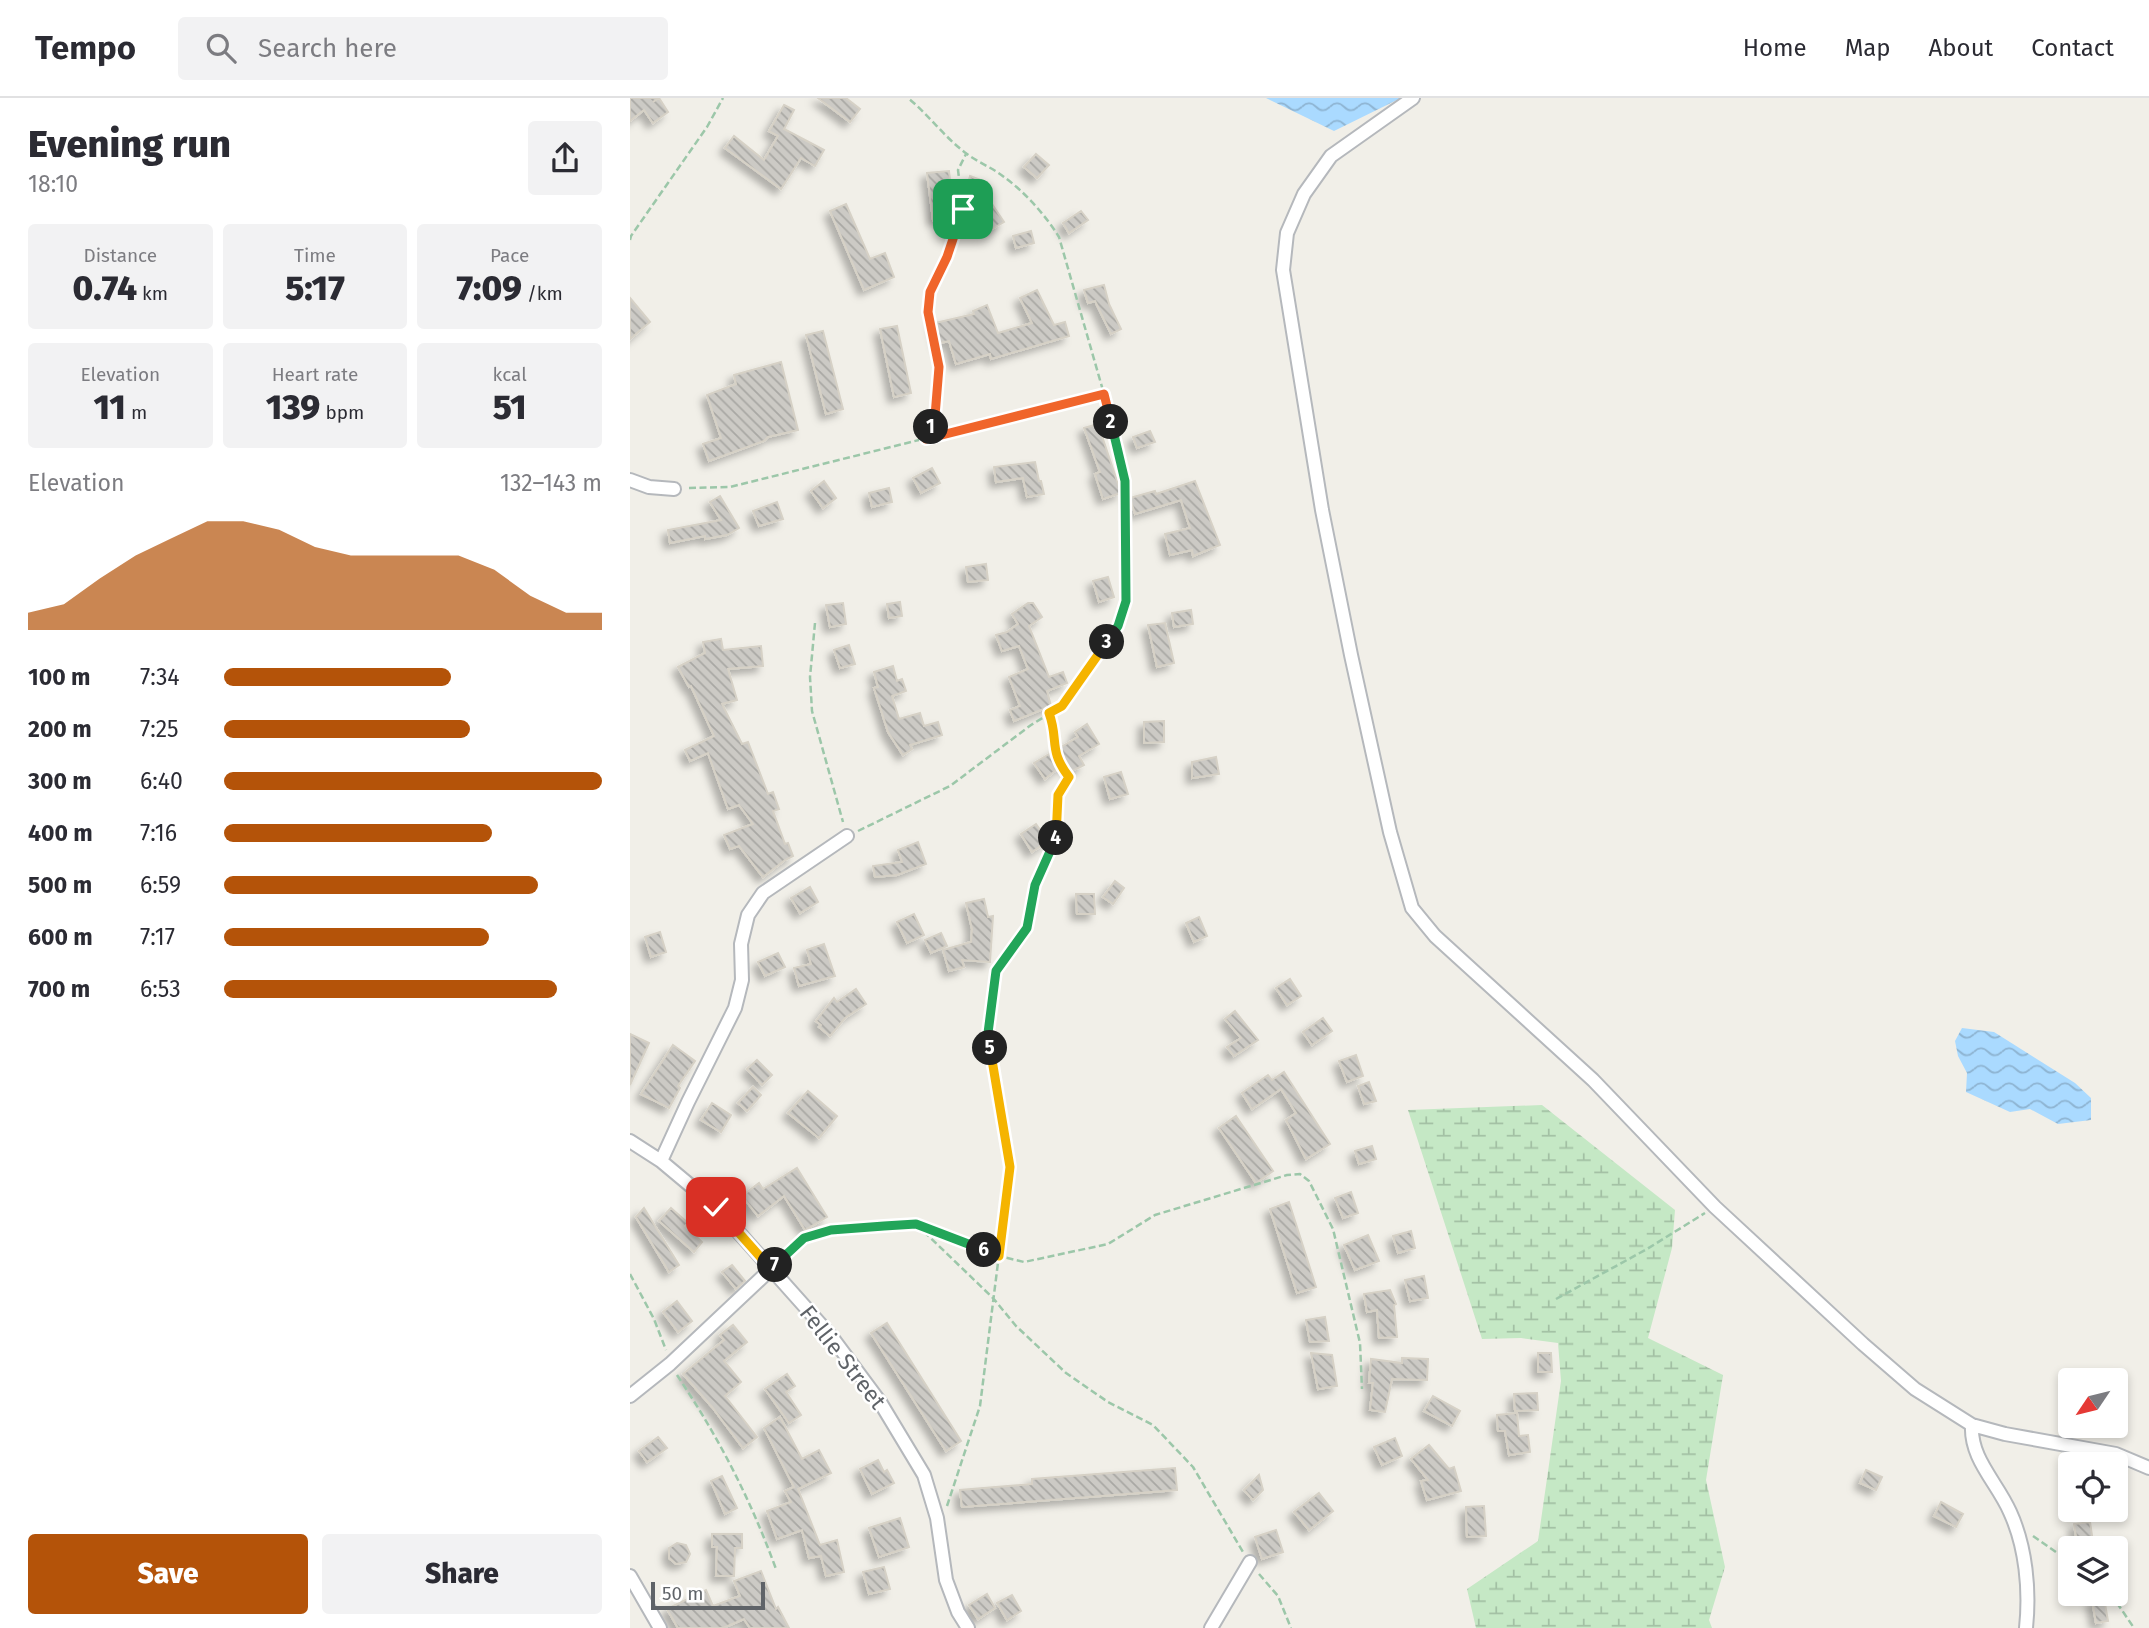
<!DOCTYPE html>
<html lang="en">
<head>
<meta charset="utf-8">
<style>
  :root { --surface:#fff; --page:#f2f2f3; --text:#2b2b33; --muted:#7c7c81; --line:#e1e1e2; --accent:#b45309 }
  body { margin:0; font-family:"Fira Sans",sans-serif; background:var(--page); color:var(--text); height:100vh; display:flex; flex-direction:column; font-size:26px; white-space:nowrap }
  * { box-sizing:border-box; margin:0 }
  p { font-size:23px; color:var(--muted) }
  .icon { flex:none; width:38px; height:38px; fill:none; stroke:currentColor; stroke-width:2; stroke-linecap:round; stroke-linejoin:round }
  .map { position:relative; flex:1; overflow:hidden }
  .side { display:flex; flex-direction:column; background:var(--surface); width:630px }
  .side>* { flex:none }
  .needle { width:46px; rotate:235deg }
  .fabs { position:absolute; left:1428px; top:1270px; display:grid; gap:14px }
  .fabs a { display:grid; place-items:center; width:70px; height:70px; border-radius:7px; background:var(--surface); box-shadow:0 4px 10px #0003; font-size:35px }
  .scale { position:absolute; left:21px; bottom:18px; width:114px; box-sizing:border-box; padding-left:7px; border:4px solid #5f6368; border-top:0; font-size:19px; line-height:24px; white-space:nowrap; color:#5f6368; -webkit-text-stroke:5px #fff; paint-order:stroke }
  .pin { position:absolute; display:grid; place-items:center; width:60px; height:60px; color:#fff; margin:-30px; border-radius:14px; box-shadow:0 4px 10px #0006 }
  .km { position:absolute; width:35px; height:35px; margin:-18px; border-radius:50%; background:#222; color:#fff; font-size:19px; line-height:35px; text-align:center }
  .round { display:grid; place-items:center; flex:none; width:74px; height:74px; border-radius:7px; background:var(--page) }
  .headline { display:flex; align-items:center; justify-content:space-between; height:119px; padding:0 28px }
  h1 { font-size:38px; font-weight:800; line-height:52px }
  .metrics { display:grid; grid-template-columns:repeat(3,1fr); gap:10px; height:119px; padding:7px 28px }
  .metrics div { display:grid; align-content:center; border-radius:7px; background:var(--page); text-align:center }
  .metrics b { font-size:35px; font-weight:800 }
  .metrics small { font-size:19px; font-weight:400 }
  .metrics p { font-size:19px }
  .chart { height:196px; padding:14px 28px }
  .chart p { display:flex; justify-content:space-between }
  .chart svg { width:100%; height:126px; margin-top:7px; fill:var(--accent); opacity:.7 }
  .button { display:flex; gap:14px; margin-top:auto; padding:14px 28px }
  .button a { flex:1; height:80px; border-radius:7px; background:var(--accent); color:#fff; font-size:28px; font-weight:800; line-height:80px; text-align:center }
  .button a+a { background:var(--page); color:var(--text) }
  ul { padding:0 28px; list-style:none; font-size:23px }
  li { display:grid; grid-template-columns:112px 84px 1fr; align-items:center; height:52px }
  li i { height:18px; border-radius:9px; background:var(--accent) }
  header { display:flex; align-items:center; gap:42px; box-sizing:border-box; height:98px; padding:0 35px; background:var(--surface); border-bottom:2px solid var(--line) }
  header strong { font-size:33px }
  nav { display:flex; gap:38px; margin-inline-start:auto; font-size:24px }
  .search { width:490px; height:63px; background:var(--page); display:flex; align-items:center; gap:18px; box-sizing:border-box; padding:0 24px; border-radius:7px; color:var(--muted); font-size:26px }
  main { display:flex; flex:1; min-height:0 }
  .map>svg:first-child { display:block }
</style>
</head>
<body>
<header>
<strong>Tempo</strong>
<div class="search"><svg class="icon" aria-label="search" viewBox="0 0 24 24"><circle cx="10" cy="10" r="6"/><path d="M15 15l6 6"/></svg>Search here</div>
<nav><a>Home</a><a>Map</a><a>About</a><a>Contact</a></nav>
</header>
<main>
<section class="side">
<div class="headline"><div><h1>Evening run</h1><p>18:10</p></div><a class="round"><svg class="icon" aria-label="share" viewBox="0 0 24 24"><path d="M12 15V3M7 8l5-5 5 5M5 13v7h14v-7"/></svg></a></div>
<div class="metrics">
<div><p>Distance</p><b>0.74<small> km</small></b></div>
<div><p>Time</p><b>5:17</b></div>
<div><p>Pace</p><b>7:09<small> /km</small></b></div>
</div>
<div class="metrics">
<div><p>Elevation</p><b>11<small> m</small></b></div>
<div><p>Heart rate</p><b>139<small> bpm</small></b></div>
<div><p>kcal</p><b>51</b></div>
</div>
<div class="chart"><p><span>Elevation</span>132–143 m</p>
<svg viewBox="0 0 160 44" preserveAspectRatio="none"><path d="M0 44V38L10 35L20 26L30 18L40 12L50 6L60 6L70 9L80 15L90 18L100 18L110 18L120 18L130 23L140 32L150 38L160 38V44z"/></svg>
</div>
<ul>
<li><b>100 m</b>7:34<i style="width:60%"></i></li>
<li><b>200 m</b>7:25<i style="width:65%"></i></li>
<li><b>300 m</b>6:40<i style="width:100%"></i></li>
<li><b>400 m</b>7:16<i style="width:71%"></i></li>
<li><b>500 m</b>6:59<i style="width:83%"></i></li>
<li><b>600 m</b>7:17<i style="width:70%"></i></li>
<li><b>700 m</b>6:53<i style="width:88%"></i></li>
</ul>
<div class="button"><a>Save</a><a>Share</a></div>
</section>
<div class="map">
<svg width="1519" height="1530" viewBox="0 0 1519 1530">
  <defs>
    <pattern id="wetland-marsh" width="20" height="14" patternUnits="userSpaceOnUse" patternTransform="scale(1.75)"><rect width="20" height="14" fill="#c5e8c5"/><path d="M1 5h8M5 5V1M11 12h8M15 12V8" fill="none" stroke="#a3c0a4"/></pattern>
    <pattern id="water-waves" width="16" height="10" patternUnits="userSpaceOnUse" patternTransform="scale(1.75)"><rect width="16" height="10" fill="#aadaff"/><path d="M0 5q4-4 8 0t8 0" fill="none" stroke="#8eb4d2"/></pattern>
    <pattern id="building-back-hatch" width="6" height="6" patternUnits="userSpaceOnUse" patternTransform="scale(1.75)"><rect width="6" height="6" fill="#cccac5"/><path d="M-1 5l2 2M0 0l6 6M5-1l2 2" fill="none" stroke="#a9a8a4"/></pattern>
    <filter id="shadow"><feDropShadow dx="-5.5" dy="5.5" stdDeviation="3.5" flood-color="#0004"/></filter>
  </defs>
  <rect width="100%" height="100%" fill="#f1efe8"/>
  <path fill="url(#wetland-marsh)" d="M912 1007 1045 1112 1042 1150 1018 1240 1093 1277 1076 1382 1095 1469 1079 1522 1082 1530H846L837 1491 908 1443 931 1283 928 1245 891 1240 852 1241 778 1012Z"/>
  <path fill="url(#water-waves)" d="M636 0H771L704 33Z
    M1332 930 1364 934 1445 985 1461 1000V1022L1428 1026 1400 1011 1380 1014 1336 994 1337 975 1328 958 1325 943Z"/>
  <path fill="url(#building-back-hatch)" stroke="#d6d1c6" stroke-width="2" filter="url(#shadow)" d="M0 0H29L23 4 29 0 38 14 23 25 14 12 0 23Z
    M188 0H216L230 11 220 24Z
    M154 7 164 12 154 31 194 52 185 68 171 60 151 91 95 50 104 38 134 62 148 38 139 33Z
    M406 56 419 67 407 80 394 69Z
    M319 73 324 118 303 122 297 75Z
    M340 78 351 82 347 95 336 91Z
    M216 106 240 161 255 155 264 179 234 192 200 113Z
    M362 106 374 124 362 131 351 113Z
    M451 113 458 122 439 135 433 125Z
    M401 133 404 145 386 150 383 138Z
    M474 187 479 206 491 231 481 236 465 203 458 205 454 192Z
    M407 192 424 227 435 224 439 238 361 261 360 256 326 266 319 243 310 245 305 225 344 216 343 213 357 207 368 235 402 225 390 200Z
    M0 200 20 224 0 241Z
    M267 228 281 295 264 299 250 231Z
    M193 233 213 311 196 316 176 237Z
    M151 264 168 332 138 339 134 343 79 363 73 346 91 340 77 297 106 286 104 277Z
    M468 326 491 395 473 401 465 376 470 374 454 330Z
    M520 333 525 344 507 350 503 339Z
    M405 364 409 383H411L414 396 397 399 393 380 366 384 364 369Z
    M302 370 310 385 291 395 283 380Z
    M194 383 206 400 193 410 181 393Z
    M565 383 590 447 563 458 562 452 540 457 535 436 560 430 551 402 505 416 500 400 525 393 526 396Z
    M259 390 262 404 242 409 239 395Z
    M90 398 109 430 97 437 75 441V438L40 445 38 432 91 422 80 404Z
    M147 404 153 421 129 428 123 413Z
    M356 466 358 482 338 484 336 469Z
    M478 479 484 499 469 504 463 483Z
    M270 504 272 518 259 520 257 506Z
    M213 505 216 526 200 529 196 507Z
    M398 505H403L412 519 399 528 419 579 433 574 437 585 417 593 421 608 384 623 380 612 390 608 379 579 398 571 389 548 372 553 366 537 377 534 388 526 382 516Z
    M561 512 563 526 544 529 542 515Z
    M535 525 544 565 527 569 518 527Z
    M91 541 93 552 131 548 133 568 98 571 107 602 92 606 112 646 118 644 138 696 143 694 149 711 143 713 155 746 158 745 163 758 155 762 133 779 109 748 100 751 94 737 123 726 109 707 98 711 78 655 60 663 55 652 84 638 61 588 59 589 48 569 75 555 73 544Z
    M219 547 225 566 210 570 204 552Z
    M263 568 267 583 272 581 276 593 262 598 269 621 290 615 294 628 308 624 312 637 280 647 282 651 273 657 258 634 244 590 248 589 244 574Z
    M534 623V644L514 645V624Z
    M457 626 469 646 449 658 454 667 440 674 435 665 415 681 404 665 448 639 445 634Z
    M586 659 589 676 562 680V664Z
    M491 674 498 696 480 701 474 679Z
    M406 726 418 743 402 754 391 736Z
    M288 744 296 766 267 777 245 779 243 768 272 764 268 752Z
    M485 783 494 790 483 806 473 799Z
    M180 789 188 804 170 815 161 800Z
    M446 796H464L465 816H447Z
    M354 801 358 819 363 818 360 864 332 862 334 869 319 873 313 852 341 844 342 831 336 805Z
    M284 816 294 837 277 845 267 824Z
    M569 819 577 838 564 844 556 825Z
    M30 834 36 854 21 859 15 839Z
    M311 835 317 848 301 855 295 842Z
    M194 846 205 878 169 888 164 870 181 866 177 852Z
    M148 855 155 869 135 878 128 864Z
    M660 881 671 898 657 907 646 890Z
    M226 891 236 906 215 920 200 938 189 929 191 927 186 923 204 900 207 904Z
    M605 913 628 942 604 958 597 949 611 940 595 921Z
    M693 920 702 933 682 947 673 934Z
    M0 936 19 945 0 987Z
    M43 947 65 963 48 988 50 990 39 1010 11 996Z
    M726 957 733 978 717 984 709 963Z
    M127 962 142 977 132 987 117 971Z
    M654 974 700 1046 676 1061 656 1022 666 1015 651 991 622 1011 612 995 638 977 642 982Z
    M739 984 746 1003 734 1006 728 988Z
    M123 989 131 997 117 1013 108 1005Z
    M178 993 207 1018 189 1040 158 1015Z
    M82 1005 101 1017 91 1034 71 1022Z
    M606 1018 643 1073 626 1085 589 1030Z
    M742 1048 746 1061 729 1066 725 1053Z
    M167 1070 197 1119 175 1132 154 1098 128 1118 112 1098 129 1085 133 1091Z
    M721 1094 728 1115 713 1120 705 1100Z
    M659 1104 686 1189 667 1195 640 1111Z
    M14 1110 49 1167 39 1174 6 1119Z
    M41 1110 58 1125 55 1128 72 1144 64 1154 29 1123Z
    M781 1133 785 1150 768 1155 763 1138Z
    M738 1137 749 1163 725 1172 714 1147Z
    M102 1167 115 1183 106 1191 92 1174Z
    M794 1178 798 1200 780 1203 775 1182Z
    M760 1192 766 1206 764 1207 767 1239 749 1240 747 1212 737 1214 734 1196Z
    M47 1203 62 1223 48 1234 33 1214Z
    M695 1219 699 1243 680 1244 676 1222Z
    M257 1225 331 1343 316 1353 241 1235Z
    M103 1227 117 1244 94 1263 111 1284 95 1298 127 1339 113 1350 82 1309 53 1276 94 1242 90 1237Z
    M681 1255 702 1257 707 1288 688 1291Z
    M908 1255H921L922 1274H908Z
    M772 1260 798 1261 797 1282 762 1281 755 1314 740 1312 743 1285H739L741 1261 772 1265Z
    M157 1276 165 1288 156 1294 171 1317 159 1325 135 1291Z
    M907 1295 908 1312 885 1313 884 1296Z
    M803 1298 830 1313 822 1328 794 1313Z
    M887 1315 889 1338 898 1337 900 1354 879 1357 875 1333H868L867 1317Z
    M150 1319 172 1361 189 1352 201 1375 168 1391 190 1447 207 1442 214 1474 196 1478 191 1458 179 1460 172 1432 147 1441 137 1413 161 1404 155 1393 164 1389 134 1330Z
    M28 1339 37 1350 17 1364 9 1353Z
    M765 1340 772 1358 752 1367 744 1349Z
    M799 1347 819 1371 824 1369 831 1393 797 1402 791 1383 798 1382 781 1361Z
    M248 1362 254 1374 257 1372 264 1385 242 1396 230 1371Z
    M545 1370 547 1392 332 1409 330 1392 402 1386V1381Z
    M1236 1372 1252 1379 1246 1392 1230 1385Z
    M629 1377 633 1392 623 1402 614 1392Z
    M92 1378 107 1410 95 1416 81 1383Z
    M689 1395 703 1413 679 1432 664 1414Z
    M1311 1404 1333 1416 1326 1429 1304 1418Z
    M854 1408 856 1438 837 1439 836 1409Z
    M270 1420 279 1449 249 1459 239 1430Z
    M1460 1424 1464 1451H1448L1444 1426Z
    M646 1432 653 1454 632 1461 625 1439Z
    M82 1436H112V1450H105L104 1478H86L87 1449H82Z
    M47 1445 56 1447 60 1456 56 1464 46 1466 39 1460V1450Z
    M254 1469 260 1491 239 1496 233 1474Z
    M131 1473 146 1511 148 1509 159 1530H120L114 1521 93 1530H48L37 1511 76 1492 83 1508 110 1498 104 1483Z
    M357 1496 365 1510 348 1521 339 1507Z
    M382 1497 391 1513 377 1522 367 1505Z
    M1474 1500 1478 1523 1466 1525 1462 1502Z"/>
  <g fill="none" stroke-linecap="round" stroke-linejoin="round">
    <defs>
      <path id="minor" d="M783 0 701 58 674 96 657 135 653 172 692 412 721 557 760 734 782 810 805 838 963 982 1085 1109 1233 1246 1285 1291 1342 1327 1375 1336 1486 1356 1519 1370
        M0 382 19 389 44 391
        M0 1043 31 1063 86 1109 201 1238 250 1304 294 1377 307 1420 316 1482 328 1514 338 1530
        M31 1063 58 1004 105 910 112 882 111 846 118 817 133 795 217 738
        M0 1298 40 1266 141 1171
        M1342 1327C1340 1361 1367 1384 1380 1414 1396 1449 1400 1492 1396 1530
        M0 1478 30 1530
        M581 1530 620 1464"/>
    </defs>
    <use href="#minor" stroke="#b5b8bc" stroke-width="16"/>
    <path stroke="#9cc7a9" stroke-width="2.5" stroke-dasharray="7 3.5" stroke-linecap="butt" d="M0 142 1 138 77 29 93 0
      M296 341 305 318 309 269 298 214 300 194 317 159 333 111 328 72 336 56
      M59 390 100 389 474 296
      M185 525 180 579 182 613 213 724
      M228 733 320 688 401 627 432 608 488 529 496 503V383L474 296 429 139C416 118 395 94 374 79 363 70 349 65 337 56 315 40 299 17 278 0
      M288 1127 369 1158 394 1164 478 1146 525 1117 657 1077 670 1076 679 1083 703 1131 730 1245 732 1291
      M150 1163 174 1140 201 1132 286 1126 363 1200 386 1228 436 1275 478 1304 523 1327 563 1369 613 1454
      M0 1176 24 1221 36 1252
      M926 1201 1017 1151 1075 1115
      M47 1277C89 1340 120 1400 146 1471
      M317 1408 350 1308 380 1069 358 935 366 873 397 830 406 787 418 762 428 735V697L439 679C417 652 429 641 419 615
      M1403 1438 1440 1464
      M629 1476 648 1498 661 1530
      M1481 1496 1504 1530"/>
    <use href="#minor" stroke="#fff" stroke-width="12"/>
  </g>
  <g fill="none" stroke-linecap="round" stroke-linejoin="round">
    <defs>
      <path id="split-1" d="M301 329 305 318 309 269 298 214 300 194 317 159 333 111"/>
      <path id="split-2" d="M301 329 296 341 474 296 481 324"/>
      <path id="split-3" d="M477 544 488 528 496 503 495 383 481 324"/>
      <path id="split-4" d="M426 740 428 697 439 679C418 652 429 642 419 615L432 608 477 544"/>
      <path id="split-5" d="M360 950 358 935 366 873 397 830 405 787 426 740"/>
      <path id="split-6" d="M354 1152 369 1158 380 1069 360 950"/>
      <path id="split-7" d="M145 1167 174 1140 201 1132 254 1128 286 1126 354 1152"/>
      <path id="split-8" d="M86 1109 141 1171 145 1167"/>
    </defs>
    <use href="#split-1" stroke="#fff" stroke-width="14"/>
    <use href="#split-2" stroke="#fff" stroke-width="14"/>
    <use href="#split-3" stroke="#fff" stroke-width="14"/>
    <use href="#split-4" stroke="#fff" stroke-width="14"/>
    <use href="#split-5" stroke="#fff" stroke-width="14"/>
    <use href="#split-6" stroke="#fff" stroke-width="14"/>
    <use href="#split-7" stroke="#fff" stroke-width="14"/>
    <use href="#split-8" stroke="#fff" stroke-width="14"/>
    <use href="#split-1" stroke="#f0652b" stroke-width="9"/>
    <use href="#split-2" stroke="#f0652b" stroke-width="9"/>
    <use href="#split-3" stroke="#22a559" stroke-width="9"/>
    <use href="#split-4" stroke="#f5b400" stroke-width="9"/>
    <use href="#split-5" stroke="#22a559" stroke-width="9"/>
    <use href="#split-6" stroke="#f5b400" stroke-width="9"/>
    <use href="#split-7" stroke="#22a559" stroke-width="9"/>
    <use href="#split-8" stroke="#f5b400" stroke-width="9"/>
  </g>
  <g text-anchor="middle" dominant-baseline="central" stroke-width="5" stroke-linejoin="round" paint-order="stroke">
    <g font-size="23" fill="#5f6368" stroke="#fff">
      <text transform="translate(213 1259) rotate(52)">Fellie Street</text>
    </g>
  </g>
</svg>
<div class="fabs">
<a><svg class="needle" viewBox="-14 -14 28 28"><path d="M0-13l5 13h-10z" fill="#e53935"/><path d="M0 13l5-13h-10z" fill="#7c7c81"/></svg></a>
<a><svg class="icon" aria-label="locate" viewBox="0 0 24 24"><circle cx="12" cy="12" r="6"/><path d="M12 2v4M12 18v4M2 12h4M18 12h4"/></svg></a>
<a><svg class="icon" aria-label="layers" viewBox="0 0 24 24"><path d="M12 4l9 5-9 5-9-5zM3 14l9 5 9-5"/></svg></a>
</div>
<div class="scale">50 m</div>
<div class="pin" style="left:333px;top:111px;background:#1e9e55"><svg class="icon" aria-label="arrive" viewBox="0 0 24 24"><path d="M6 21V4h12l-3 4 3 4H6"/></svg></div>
<div class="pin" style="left:86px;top:1109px;background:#d93025"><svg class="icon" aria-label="check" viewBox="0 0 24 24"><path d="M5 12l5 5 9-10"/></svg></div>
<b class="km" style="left:301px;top:329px">1</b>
<b class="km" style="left:481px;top:324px">2</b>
<b class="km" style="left:477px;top:544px">3</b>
<b class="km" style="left:426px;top:740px">4</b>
<b class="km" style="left:360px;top:950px">5</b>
<b class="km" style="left:354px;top:1152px">6</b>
<b class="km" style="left:145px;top:1167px">7</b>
</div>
</main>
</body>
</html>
